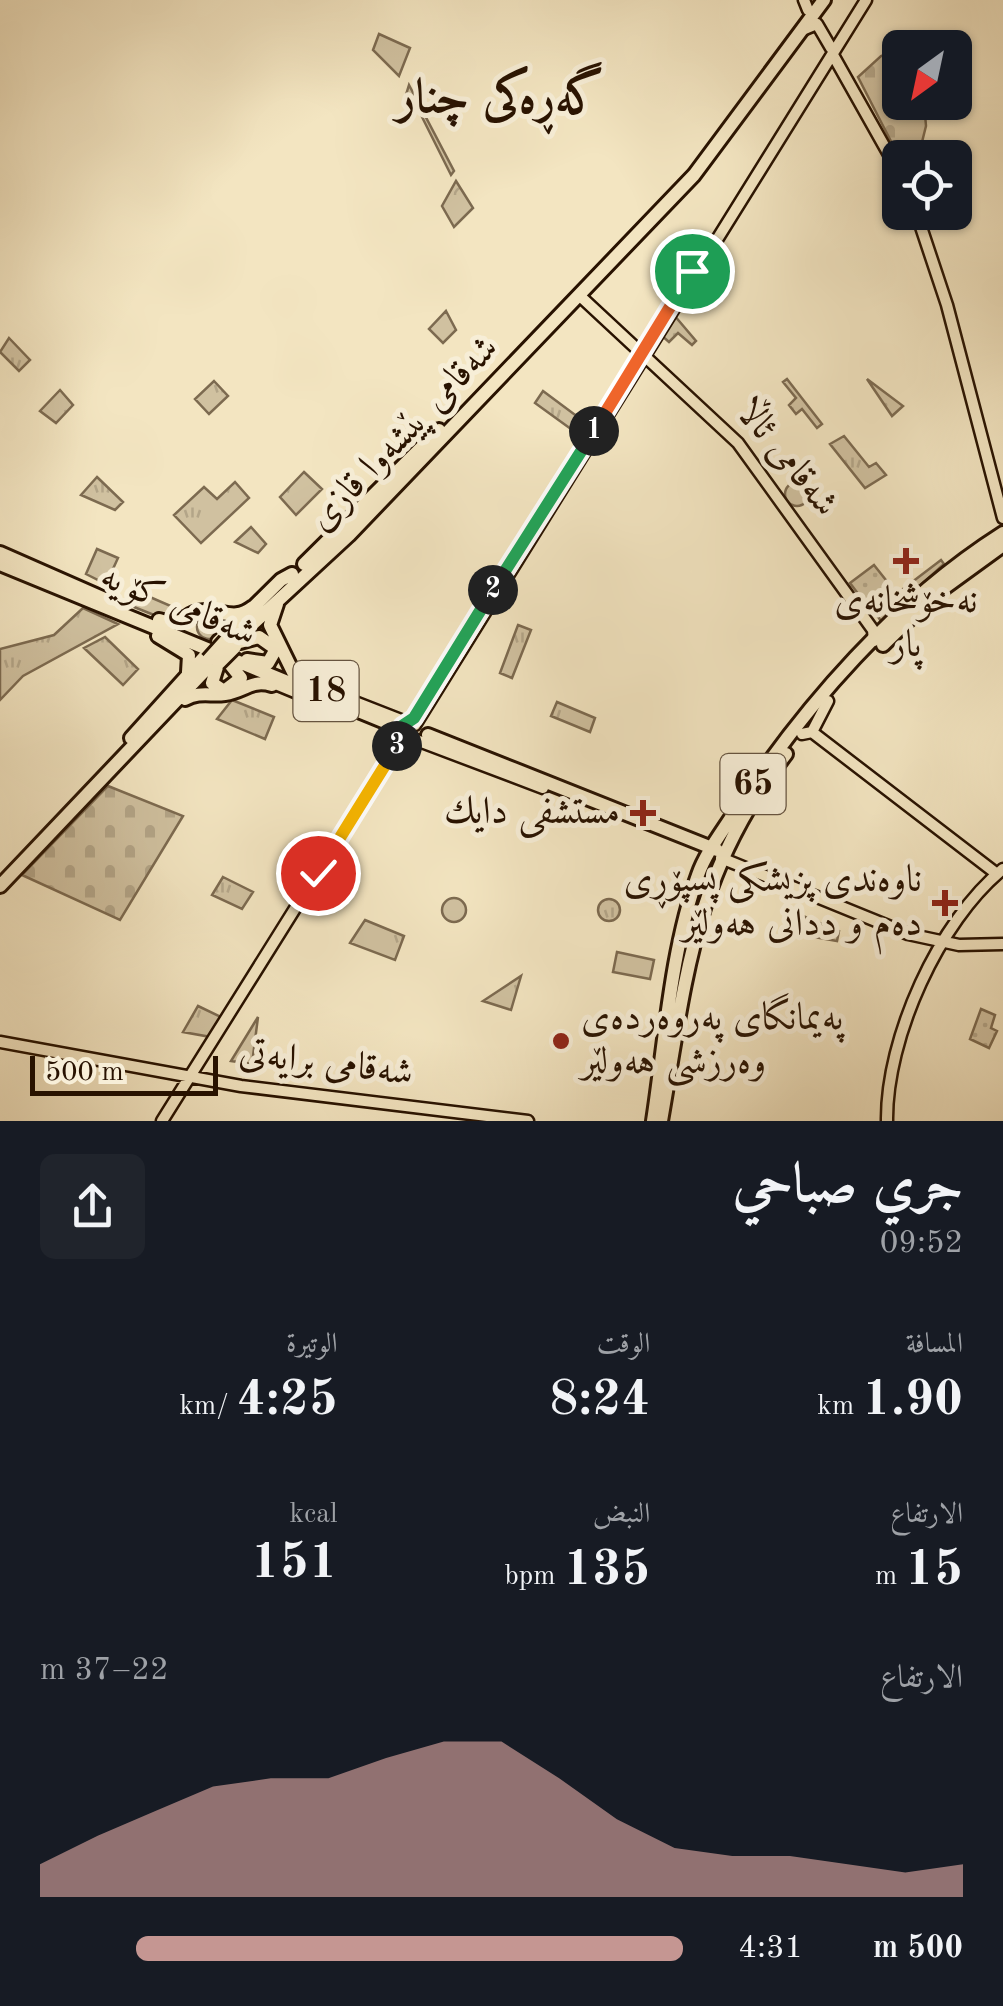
<!DOCTYPE html>
<html lang="ar">
<head>
<meta charset="utf-8">
<style>
  :root { --surface:#171b24; --page:#20242c; --text:#f1f3f6; --muted:#9ea1a6; --accent:#c59692 }
  body { margin:0; font-family:"Old Standard TT",Amiri,serif; background:var(--page); color:var(--text); direction:rtl; height:100vh; display:flex; flex-direction:column; font-size:38px; white-space:nowrap }
  * { box-sizing:border-box; margin:0 }
  p { font-size:32px; color:var(--muted) }
  .icon { flex:none; width:55px; height:55px; fill:none; stroke:currentColor; stroke-width:2; stroke-linecap:round; stroke-linejoin:round }
  .map { position:relative; height:1121px; overflow:hidden; direction:ltr }
  .side { display:flex; flex-direction:column; background:var(--surface); flex:1 }
  .side>* { flex:none }
  .needle { width:65px; rotate:213deg }
  .buttons { position:absolute; left:882px; top:30px; display:grid; gap:20px }
  .buttons a { display:grid; place-items:center; width:90px; height:90px; border-radius:15px; background:var(--surface); box-shadow:0 2px 8px #0004; font-size:50px }
  .scale { position:absolute; left:30px; bottom:25px; width:188px; box-sizing:border-box; padding-left:10px; border:5px solid #281200; border-top:0; font-size:28px; line-height:35px; white-space:nowrap; color:#281200; -webkit-text-stroke:8px #f7eed7; paint-order:stroke }
  .pin { position:absolute; display:grid; place-items:center; width:85px; height:85px; color:#fff; margin:-42px; border:5px solid #fff; border-radius:50%; box-shadow:0 2px 10px #0007 }
  .km { position:absolute; width:50px; height:50px; margin:-25px; border-radius:50%; background:#222; color:#fff; font-size:28px; line-height:50px; text-align:center }
  .round { display:grid; place-items:center; flex:none; width:105px; height:105px; border-radius:15px; background:var(--page) }
  .headline { display:flex; align-items:center; justify-content:space-between; height:170px; padding:0 40px }
  h1 { font-size:55px; font-weight:600; line-height:75px }
  .metrics { display:grid; grid-template-columns:repeat(3,1fr); gap:15px; height:170px; padding:10px 40px }
  .metrics div { display:grid; align-content:center }
  .metrics b { font-size:50px; font-weight:600 }
  .metrics small { font-size:28px; font-weight:400 }
  .metrics p { font-size:28px }
  .chart { height:280px; padding:20px 40px }
  .chart p { display:flex; justify-content:space-between }
  .chart svg { width:100%; height:180px; margin-top:10px; fill:var(--accent); opacity:.7 }
  ul { padding:0 40px; list-style:none; font-size:32px }
  li { display:grid; grid-template-columns:160px 120px 1fr; align-items:center; height:75px }
  li i { height:25px; border-radius:12px; background:var(--accent) }
  .map>svg:first-child { display:block }
</style>
</head>
<body>
<div class="map">
<svg width="1003" height="1121" viewBox="0 0 1003 1121">
  <defs>
    <pattern id="grass-dots" width="8" height="8" patternUnits="userSpaceOnUse" patternTransform="scale(2.5)"><rect width="8" height="8" fill="#d0c1a0"/><path d="M2 2h.1M6 6h.1" fill="none" stroke="#b3a588" stroke-width="1.8" stroke-linecap="round"/></pattern>
    <pattern id="forest-crowns" width="20" height="18" patternUnits="userSpaceOnUse" patternTransform="scale(2.5)"><rect width="20" height="18" fill="#d0c1a0"/><path d="M2 6a3 3 0 1 1 6 0M12 15a3 3 0 1 1 6 0" fill="none" stroke="#b3a588"/></pattern>
    <pattern id="cemetery-stones" width="16" height="16" patternUnits="userSpaceOnUse" patternTransform="scale(2.5)"><rect width="16" height="16" fill="#d0c1a0"/><path d="M2 7V4a2 2 0 0 1 4 0v3zM10 15v-3a2 2 0 0 1 4 0v3z" fill="#b3a588"/></pattern>
    <pattern id="park-tufts" width="24" height="20" patternUnits="userSpaceOnUse" patternTransform="scale(2.5)"><rect width="24" height="20" fill="#d0c1a0"/><path d="M3 7l-1-3M5 7V3M7 7l1-3M15 17l-1-3M17 17v-4M19 17l1-3" fill="none" stroke="#b3a588"/></pattern>
  </defs>
  <rect width="100%" height="100%" fill="#f3e5c1"/>
  <filter id="stains"><feTurbulence type="fractalNoise" baseFrequency=".002" numOctaves="4"/><feColorMatrix values="0 0 0 0 .2 0 0 0 0 .09 0 0 0 0 .02 0 0 0 .5 -.17"/></filter>
  <radialGradient id="worn" r=".72"><stop offset=".6" stop-color="#630" stop-opacity="0"/><stop offset="1" stop-color="#630" stop-opacity=".3"/></radialGradient>
  <path fill="url(#grass-dots)" stroke="#7c6a50" stroke-width="2.5" d="M674 315 696 341 692 345 678 333 669 342 661 335Z
    M867 379 903 406 892 416Z
    M874 565 893 589 868 607 850 583Z
    M197 627a12 12 0 1 1 24 0a12 12 0 1 1-24 0Z
    M981 1009 995 1015 991 1028 997 1031 989 1048 970 1039Z"/>
  <path fill="url(#forest-crowns)" stroke="#7c6a50" stroke-width="2.5" d="M456 181 473 208 454 227 442 206Z
    M258 1017 252 1064 231 1061Z"/>
  <path fill="url(#cemetery-stones)" stroke="#7c6a50" stroke-width="2.5" d="M900 49V102L924 103 926 126 921 146 898 155 858 77 881 56Z
    M108 786 183 816 120 920 22 875Z"/>
  <path fill="url(#park-tufts)" stroke="#7c6a50" stroke-width="2.5" d="M379 34 410 48 399 76 373 50Z
    M446 311 456 330 443 343 429 329Z
    M9 338 30 360 19 371 0 352Z
    M787 379 822 424 817 428 802 409 796 414 789 405 796 398 783 382Z
    M214 381 228 396 209 414 195 399Z
    M60 390 73 405 56 423 40 411Z
    M543 391 590 426 582 437 535 403Z
    M844 436 869 467 876 463 886 475 865 488 830 444Z
    M304 472 322 489 296 515 280 497Z
    M97 477 123 502 115 510 81 495Z
    M235 482 249 498 201 543 174 515 204 487 217 499Z
    M785 494a12 12 0 1 1 24 0a12 12 0 1 1-24 0Z
    M251 527 266 544 258 553 235 542Z
    M97 549 118 558 106 584 86 574Z
    M941 560 944 564 881 621 874 611Z
    M136 591 182 611 188 610 169 621 129 605Z
    M83 608 118 624 23 676 0 700V649L54 635Z
    M518 625 531 630 512 678 500 673Z
    M105 637 138 669 123 685 84 648Z
    M232 700 274 717 265 739 217 719Z
    M557 702 595 718 590 732 551 716Z
    M223 877 253 892 242 909 212 895Z
    M442 910a12 12 0 1 1 24 0a12 12 0 1 1-24 0Z
    M598 910a11 11 0 1 1 22 0a11 11 0 1 1-22 0Z
    M791 911 839 931 837 941 786 932Z
    M365 920 404 936 395 960 350 943Z
    M521 976 511 1010 483 1001Z
    M198 1006 223 1018 211 1037 183 1032Z"/>
  <path fill="#d0c1a0" stroke="#7c6a50" stroke-width="2.5" d="M409 85 454 171 451 175 417 107 405 98Z
    M617 952 654 960 650 979 613 972Z"/>
  <g fill="none" stroke-linecap="round" stroke-linejoin="round">
    <path stroke="#d5c5a4" stroke-width="12" stroke-dasharray="12 6" stroke-linecap="butt" d="M390 724 427 739"/>
    <defs>
      <path id="major" d="M804 0 808 10
        M805 29 817 24 831 48
        M833 55 900 174
        M916 212 947 305 1003 518
        M580 296 738 443 873 630 874 641
        M268 681 331 707
        M342 697 406 722
        M415 725 866 0
        M812 732 828 701
        M802 734 812 732 997 874
        M411 738 543 788
        M721 858 908 934 959 945 1003 944
        M0 1042 241 1086 528 1121
        M162 1121 403 736
        M887 1121C886 1038 939 921 1003 869"/>
      <path id="highway" d="M0 553 107 600
        M0 564 390 724
        M304 564 439 430
        M277 604 270 625 293 672 349 700
        M159 620C185 629 184 611 205 611 226 611 234 621 253 607
        M158 636 189 655 188 672
        M218 642 281 580 292 574
        M240 642 259 637 276 649 268 663 247 660
        M231 644 349 535 694 175 824 0
        M883 645 933 596 1003 545
        M218 664 212 683 224 691 241 678 229 663
        M185 699C200 691 210 696 225 694 245 691 251 679 272 685
        M428 735 717 850
        M131 738 205 656
        M0 886 212 663
        M653 1121C665 1043 671 949 698 875 706 852 723 831 736 810 805 705 896 601 1003 533
        M661 1121C686 979 693 872 786 754"/>
    </defs>
    <use href="#major" stroke="#281200" stroke-width="15"/>
    <use href="#highway" stroke="#281200" stroke-width="18"/>
    <use href="#major" stroke="#f3e5c1" stroke-width="10"/>
    <use href="#highway" stroke="#f3e5c1" stroke-width="12"/>
    <defs>
      <path id="highway-bridge" d="M208 660 226 640
        M218 664 235 647"/>
    </defs>
    <use href="#highway-bridge" stroke="#281200" stroke-width="18" stroke-linecap="butt"/>
    <use href="#highway-bridge" stroke="#f3e5c1" stroke-width="12"/>
  </g>
  <g fill="none" stroke-linecap="round" stroke-linejoin="round">
    <defs>
      <path id="split-1" d="M594 431 692 271"/>
      <path id="split-2" d="M493 590 594 431"/>
      <path id="split-3" d="M397 746 402 726 414 718 493 590"/>
      <path id="split-4" d="M318 873 397 746"/>
    </defs>
    <use href="#split-1" stroke="#fff" stroke-width="20"/>
    <use href="#split-2" stroke="#fff" stroke-width="20"/>
    <use href="#split-3" stroke="#fff" stroke-width="20"/>
    <use href="#split-4" stroke="#fff" stroke-width="20"/>
    <use href="#split-1" stroke="#f0652b" stroke-width="12"/>
    <use href="#split-2" stroke="#22a559" stroke-width="12"/>
    <use href="#split-3" stroke="#22a559" stroke-width="12"/>
    <use href="#split-4" stroke="#f5b400" stroke-width="12"/>
  </g>
  <g fill="#8f2418" stroke="#f7eed7" stroke-width="4">
    <path d="M901 546h10v10h10v10h-10v10h-10v-10h-10v-10h10z"/>
    <path d="M638 798h10v10h10v10h-10v10h-10v-10h-10v-10h10z"/>
    <path d="M940 888h10v10h10v10h-10v10h-10v-10h-10v-10h10z"/>
    <circle cx="561" cy="1041" r="10"/>
  </g>
  <g text-anchor="middle" dominant-baseline="central" stroke-width="10" stroke-linejoin="round" paint-order="stroke">
    <g fill="#f7eed7" stroke="#665440" stroke-width="2.5">
      <rect x="293.5" y="661" width="65" height="60" rx="8"/>
      <rect x="720.5" y="754" width="65" height="60" rx="8"/>
    </g>
    <g font-size="35" font-weight="bold" fill="#281200">
      <text x="326" y="691">18</text>
      <text x="753" y="784">65</text>
    </g>
    <g font-size="38" fill="#281200" stroke="#f7eed7">
      <text transform="translate(404 434) rotate(-46)">شەقامی پێشەوا قازی</text>
      <text transform="translate(786 458) rotate(51)">شه‌قامی ئاڵا</text>
      <text transform="translate(178 606) rotate(22)">شەقامی کۆیە</text>
      <text transform="translate(326 1064) rotate(7)">شەقامی برایەتی</text>
    </g>
    <g font-size="38" fill="#281200" stroke="#f7eed7" text-anchor="end">
      <text x="906" y="602" text-anchor="middle">نەخۆشخانەی<tspan x="906" dy="44">پار</tspan></text>
      <text x="620" y="813">مستشفى دايك</text>
      <text x="922" y="881">ناوەندی پزیشکی پسپۆڕی<tspan x="922" dy="44">دەم و ددانی هەولێر</tspan></text>
      <text x="581" y="1019" text-anchor="start">پەیمانگای پەروەردەی<tspan x="581" dy="44">وەرزشی هەولێر</tspan></text>
    </g>
    <g font-size="48" font-weight="bold" fill="#281200" stroke="#f7eed7">
      <text x="500" y="99">گەڕەکی چنار</text>
    </g>
  </g>
  <rect width="100%" height="100%" filter="url(#stains)"/>
  <rect width="100%" height="100%" fill="url(#worn)"/>
</svg>
<div class="buttons">
<a><svg class="needle" viewBox="-14 -14 28 28"><path d="M0-13l5 13h-10z" fill="#e53935"/><path d="M0 13l5-13h-10z" fill="#9ea1a6"/></svg></a>
<a><svg class="icon" aria-label="locate" viewBox="0 0 24 24"><circle cx="12" cy="12" r="6"/><path d="M12 2v4M12 18v4M2 12h4M18 12h4"/></svg></a>
</div>
<div class="scale">500 m</div>
<div class="pin" style="left:692px;top:271px;background:#1e9e55"><svg class="icon" aria-label="arrive" viewBox="0 0 24 24"><path d="M6 21V4h12l-3 4 3 4H6"/></svg></div>
<div class="pin" style="left:318px;top:873px;background:#d93025"><svg class="icon" aria-label="check" viewBox="0 0 24 24"><path d="M5 12l5 5 9-10"/></svg></div>
<b class="km" style="left:594px;top:431px">1</b>
<b class="km" style="left:493px;top:590px">2</b>
<b class="km" style="left:397px;top:746px">3</b>
</div>
<section class="side">
<div class="headline"><div><h1>جري صباحي</h1><p>09:52</p></div><a class="round"><svg class="icon" aria-label="share" viewBox="0 0 24 24"><path d="M12 15V3M7 8l5-5 5 5M5 13v7h14v-7"/></svg></a></div>
<div class="metrics">
<div><p>المسافة</p><b>1.90<small> km</small></b></div>
<div><p>الوقت</p><b>8:24</b></div>
<div><p>الوتيرة</p><b>4:25<small> /km</small></b></div>
</div>
<div class="metrics">
<div><p>الارتفاع</p><b>15<small> m</small></b></div>
<div><p>النبض</p><b>135<small> bpm</small></b></div>
<div><p>kcal</p><b>151</b></div>
</div>
<div class="chart"><p><span>الارتفاع</span>22–37 m</p>
<svg viewBox="0 0 160 44" preserveAspectRatio="none"><path d="M0 44V36L10 29L20 23L30 17L40 15L50 15L60 10L70 6L80 6L90 15L100 25L110 32L120 34L130 34L140 36L150 38L160 36V44z"/></svg>
</div>
<ul>
<li><b>500 m</b>4:31<i style="width:85%"></i></li>
</ul>
</section>
</body>
</html>
